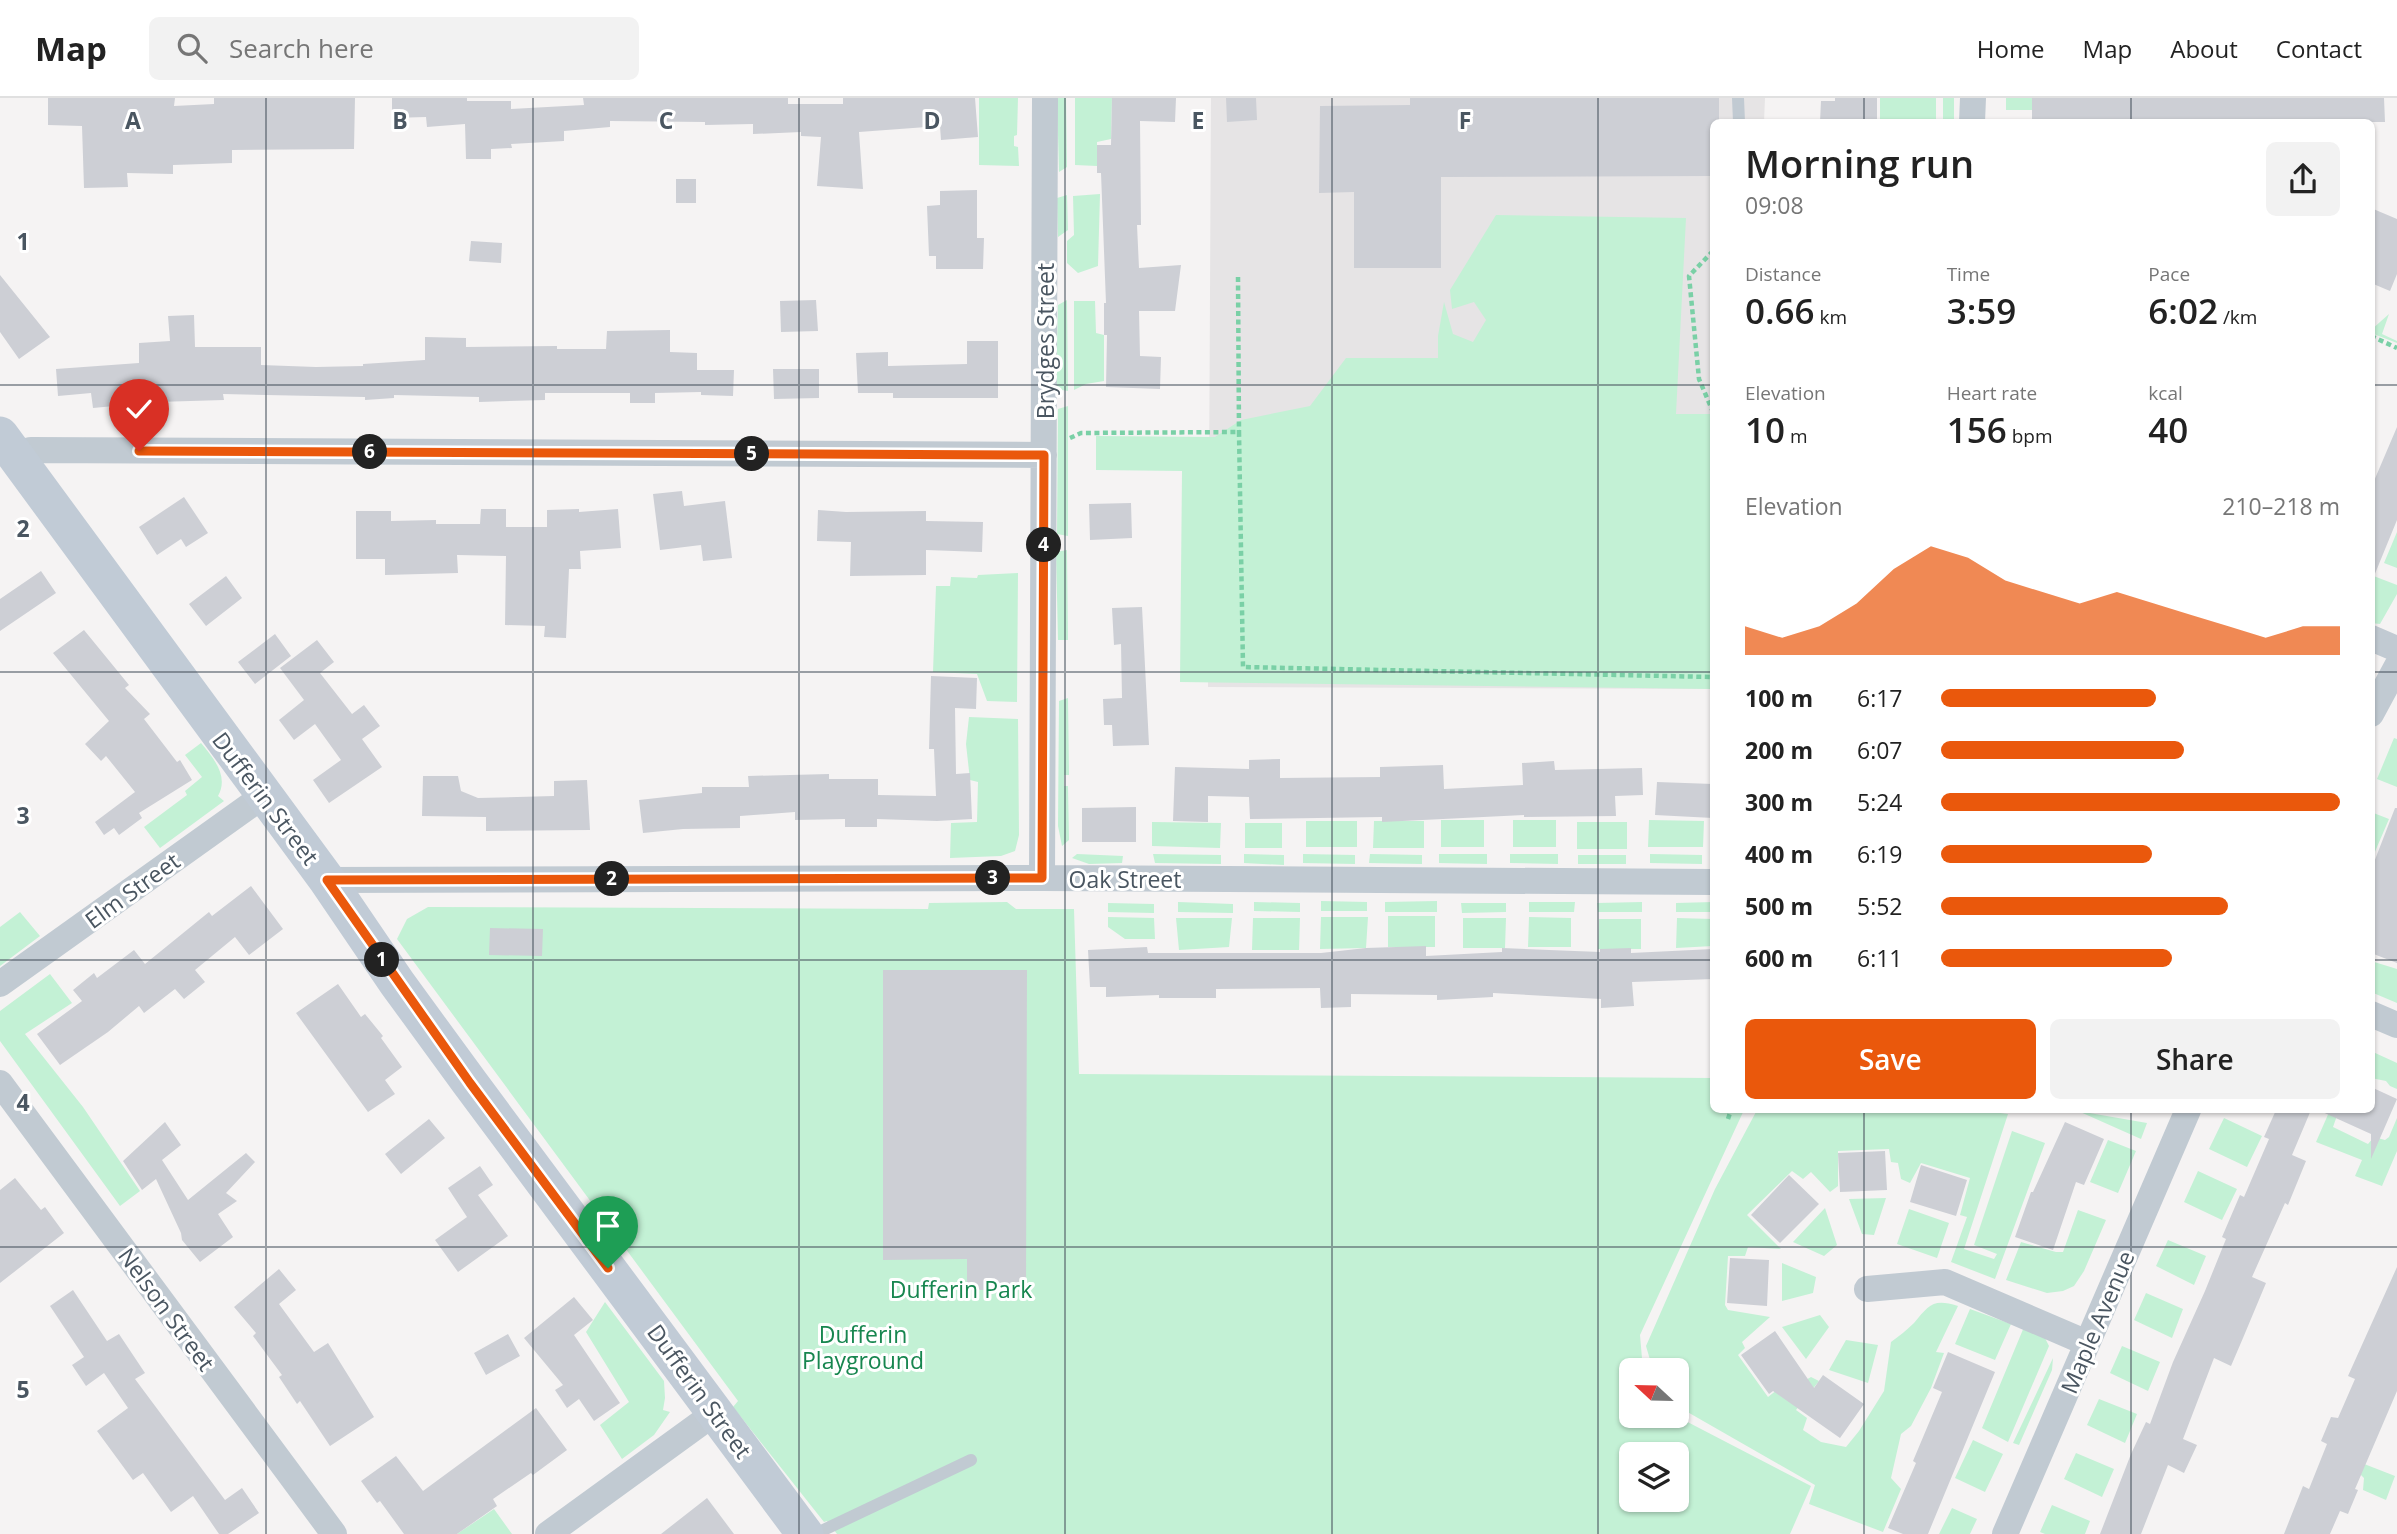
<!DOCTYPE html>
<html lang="en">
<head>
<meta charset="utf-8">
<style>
  :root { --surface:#fff; --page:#f2f2f2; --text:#222; --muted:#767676; --line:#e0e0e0; --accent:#ea580c }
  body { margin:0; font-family:"Open Sans",sans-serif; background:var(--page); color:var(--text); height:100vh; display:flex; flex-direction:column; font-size:26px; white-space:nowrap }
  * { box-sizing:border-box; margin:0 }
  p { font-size:23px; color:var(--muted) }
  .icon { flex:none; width:38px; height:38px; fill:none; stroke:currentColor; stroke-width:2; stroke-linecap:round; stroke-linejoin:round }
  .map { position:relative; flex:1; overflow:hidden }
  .details { position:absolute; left:1710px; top:21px; width:665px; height:994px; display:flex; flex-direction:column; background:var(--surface); border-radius:10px; box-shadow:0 2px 5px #0004 }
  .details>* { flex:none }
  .needle { width:46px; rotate:292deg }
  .controls { position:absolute; left:1619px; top:1260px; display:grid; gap:14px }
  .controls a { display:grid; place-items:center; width:70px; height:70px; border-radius:10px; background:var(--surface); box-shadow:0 2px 5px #0004; font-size:35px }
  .pin { position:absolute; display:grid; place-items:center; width:60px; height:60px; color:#fff; margin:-72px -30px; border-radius:50% 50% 50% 0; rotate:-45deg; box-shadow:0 0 7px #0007 }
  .pin .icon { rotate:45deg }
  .km { position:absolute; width:35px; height:35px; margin:-18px; border-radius:50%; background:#222; color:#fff; font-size:19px; line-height:35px; text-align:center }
  .round { display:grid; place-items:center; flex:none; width:74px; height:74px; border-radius:10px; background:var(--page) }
  .headline { display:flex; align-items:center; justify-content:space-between; height:119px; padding:0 35px }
  h1 { font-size:38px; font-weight:600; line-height:52px }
  .figures { display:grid; grid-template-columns:repeat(3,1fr); gap:10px; height:119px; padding:7px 35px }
  .figures div { display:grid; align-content:center }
  .figures b { font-size:35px; font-weight:600 }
  .figures small { font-size:19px; font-weight:400 }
  .figures p { font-size:19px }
  .chart { height:196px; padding:14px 35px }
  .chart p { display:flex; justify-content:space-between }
  .chart svg { width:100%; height:126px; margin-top:7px; fill:var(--accent); opacity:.7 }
  .cta { display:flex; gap:14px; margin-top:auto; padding:14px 35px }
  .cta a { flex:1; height:80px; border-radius:10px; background:var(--accent); color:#fff; font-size:28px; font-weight:600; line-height:80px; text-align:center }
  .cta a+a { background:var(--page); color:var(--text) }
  ul { padding:0 35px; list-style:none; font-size:23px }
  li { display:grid; grid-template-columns:112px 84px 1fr; align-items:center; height:52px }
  li i { height:18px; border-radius:9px; background:var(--accent) }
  header { display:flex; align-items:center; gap:42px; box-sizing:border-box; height:98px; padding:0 35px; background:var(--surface); border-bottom:2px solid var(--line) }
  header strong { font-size:33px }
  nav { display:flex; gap:38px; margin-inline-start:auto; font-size:24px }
  .search { width:490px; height:63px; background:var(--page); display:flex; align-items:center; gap:18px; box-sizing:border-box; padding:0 24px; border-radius:10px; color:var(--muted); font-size:26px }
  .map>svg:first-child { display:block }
</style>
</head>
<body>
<header>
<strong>Map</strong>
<div class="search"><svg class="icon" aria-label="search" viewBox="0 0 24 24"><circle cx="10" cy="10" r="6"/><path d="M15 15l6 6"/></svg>Search here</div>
<nav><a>Home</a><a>Map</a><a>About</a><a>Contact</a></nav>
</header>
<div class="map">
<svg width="2397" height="1436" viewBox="0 0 2397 1436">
  <rect width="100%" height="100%" fill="#f5f3f3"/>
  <path fill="#e6e4e5" d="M1211 0H1765L1764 24H1713V591L1208 589Z"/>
  <path fill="#c3f1d5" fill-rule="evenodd" d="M979 0H1018L1017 37 1014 38V48L1018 49 1019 68 979 67Z
    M1057 0H1066L1067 69 1059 74Z
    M1075 0H1112L1111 41 1097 44V68L1075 67Z
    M1880 0H1936V24H1880Z
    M1943 0H1954V24H1943Z
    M2006 0H2033L2032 12H2006Z
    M1100 96 1098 168 1078 175 1067 165V143L1074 137 1073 98Z
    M1067 97 1068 132 1058 139 1057 100Z
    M1496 117 1686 120 1676 316H1713V591L1180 584 1182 373 1096 372V338L1215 339 1241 322 1310 308 1346 260H1438V238L1444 204 1453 236 1473 244 1486 222 1474 204 1452 211 1450 192Z
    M1067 202 1068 293 1056 291 1058 207Z
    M1074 203H1095L1096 235 1104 237V283L1086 286 1074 292Z
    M2389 216 2382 236 2397 243V245L2371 235V232Z
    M1068 308V438L1057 436 1058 311Z
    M2397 434V470L2384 465Z
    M1067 452 1068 542H1058L1056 454Z
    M1018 475 1017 604 987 603 977 576 933 574 936 488H950L951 479 977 480 978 477Z
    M2371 477 2397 487V496L2380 526 2371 525V502L2375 491 2371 489Z
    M1068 600 1069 677H1064V688H1068L1069 742 1062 748 1058 728 1059 603Z
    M969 619 1018 621 1019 737 1015 753 1001 758 950 760 951 725 977 724 978 684 970 682 966 646Z
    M2394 640 2397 641V689L2377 681Z
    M201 645C214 661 229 678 218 698L224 703 160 750 144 729 187 697 185 693 202 679 185 657Z
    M2371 714 2389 721 2371 763Z
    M1441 722H1484V749H1441Z
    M1513 722H1556V749H1513Z
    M1649 722 1704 723 1703 749H1648Z
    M1306 723H1357V749H1306Z
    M1374 723H1424V750H1373Z
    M1152 724 1221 725 1220 750 1152 748Z
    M1577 724H1627V751H1577Z
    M1245 725H1282V750H1245Z
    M1077 756 1123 758 1122 765 1089 766 1072 760Z
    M1153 756 1221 757V766L1155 765Z
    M1244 756 1284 757V767L1244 765Z
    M1303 756 1355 757V766L1303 765Z
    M1370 756 1422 757V766L1369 765Z
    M1439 756H1487V766L1439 765Z
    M1510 756H1558V766L1510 765Z
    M1650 756 1702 757V766L1650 765Z
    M1578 757H1626V766H1578Z
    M1321 803 1367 804V813H1321Z
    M1437 803V814H1385V804Z
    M1007 804 1016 811H1074L1079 976 1713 980V1012H1744L1640 1237 1643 1272H1631V1318H1676L1811 1388 1790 1436H837L827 1423 824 1424 733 1309 738 1303 397 841 407 821 428 809 928 811 929 805ZM1631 1356H1676V1402H1631Z
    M1178 804 1233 806V815L1178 814Z
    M1254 804 1300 805V814L1254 813Z
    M1529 804H1575L1574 814H1529Z
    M1642 804V814H1598L1597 805Z
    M1713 804V814H1676V805Z
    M1108 805 1154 806V815L1108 814Z
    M1461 805H1506V814L1462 815Z
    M20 814 40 838 0 868V829Z
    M1388 818H1435V849H1388Z
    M1108 819 1154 820 1155 841H1125L1108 829Z
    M1321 819H1368L1366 850 1320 851Z
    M1529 819 1571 820V849H1528Z
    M1176 820H1232L1229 849 1179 852Z
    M1253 820H1300L1299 852H1252Z
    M1463 820H1506L1505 850H1463Z
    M1677 820 1713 821V848L1676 850Z
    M1599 821H1641V851H1598Z
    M2371 863 2397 871V905L2371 894Z
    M50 876 72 905 25 936 83 1009 140 1093 120 1108 0 943V913Z
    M2373 954 2397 965V991L2390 988 2386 983 2371 980Z
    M1757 1012H1978L2008 1016 1964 1151 1994 1161 1997 1156 1974 1147 2012 1033 2045 1045 1995 1181 1951 1164 1967 1119 1960 1117 1970 1080 1921 1065 1910 1085 1901 1081 1898 1065 1891 1064 1889 1051 1838 1053V1088L1830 1094 1811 1074 1803 1081 1792 1073 1747 1117 1781 1151 1748 1149 1745 1158H1728L1725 1207 1728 1212 1770 1219 1742 1244 1745 1250 1738 1257 1768 1299 1782 1288 1788 1292 1811 1279 1819 1283 1796 1312 1807 1320 1803 1332 1821 1344 1846 1349 1859 1333 1884 1293 1891 1244C1899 1238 1907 1232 1914 1225 1929 1207 1933 1200 1958 1208L1936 1254 1944 1255 1931 1290 1911 1328 1901 1336 1891 1380 1901 1391 1883 1434 1809 1406 1815 1387 1677 1308 1676 1272H1653L1646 1248 1715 1091Z
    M2330 1012H2339L2333 1029 2368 1046 2374 1039 2385 1042 2389 1039 2397 1020V1053L2382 1088 2355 1078 2362 1062 2316 1044Z
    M2078 1013 2147 1025 2141 1041Z
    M2224 1020 2262 1038 2247 1069 2209 1051Z
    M2108 1042 2136 1053 2118 1095 2090 1084Z
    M2198 1073 2237 1091 2222 1122 2184 1104Z
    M1886 1100 1874 1137 1862 1136 1849 1101Z
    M1825 1110 1837 1147 1824 1158 1793 1144Z
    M1909 1111 1949 1125 1937 1160 1897 1146Z
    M2078 1112 2106 1122 2084 1173 2074 1188 2063 1193 2047 1195 2006 1182 2021 1144 2056 1154H2063Z
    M2168 1142 2206 1158 2194 1187 2156 1168Z
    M1782 1165 1816 1179 1813 1195 1782 1203Z
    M2146 1195 2183 1211 2172 1240 2134 1222Z
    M605 1204 664 1283 665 1300 663 1312 670 1314 654 1337 622 1361 600 1327 629 1304 586 1234Z
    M1970 1211 2011 1226 1995 1262 1955 1246Z
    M1820 1217 1829 1229 1806 1261 1782 1229Z
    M2024 1229 2044 1238 2049 1248 2008 1344 1982 1330Z
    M1846 1242 1878 1247 1868 1285 1829 1272Z
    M2122 1248 2160 1264 2148 1293 2110 1275Z
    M2053 1260 2052 1272 2019 1347 2013 1345Z
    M2099 1301 2137 1316 2125 1345 2087 1327Z
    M1973 1342 2003 1356 1985 1394 1955 1380Z
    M2076 1355 2114 1371 2102 1399 2064 1381Z
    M2354 1362 2395 1378 2386 1402 2363 1392 2364 1380 2350 1366Z
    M2052 1407 2090 1423 2085 1436H2045L2040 1434Z
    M1952 1410 1977 1421 1970 1436H1939Z
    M494 1411 512 1436H457Z"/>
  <path fill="#cdcfd5" d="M48 0H175L174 8 214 6V0H355L354 51 232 52V65L173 67V76L127 75 128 89 84 90 82 28 48 27Z
    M392 0H467V3H511V11L584 7 583 0H788V6H843V0H975L978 39 941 42 940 28 859 34 863 91 817 88 821 39 801 38V34L753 36V26L705 27V24L610 23V29L564 33V43L511 46 512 50 491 51V61H466L465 26 427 29 426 19 392 20Z
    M1112 0H1176L1175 24 1140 23 1141 127H1137L1139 170 1181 167 1175 213H1139L1140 258 1161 259 1160 291 1106 289 1107 237H1104V205H1106L1101 75H1097V47H1111Z
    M1226 0H1256L1257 22 1227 24Z
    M1410 0H1719V24H1713V78L1441 79V170H1354V94L1319 95 1320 8 1410 7Z
    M1835 0H1877V24H1820L1821 3H1835Z
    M2032 0H2384L2385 24H2331V21L2264 23 2263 21 2173 22 2174 24H2032Z
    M676 81H696V105H676Z
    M977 92V140H984L983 171H936V158H929L927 108 940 107V93Z
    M2371 110 2397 121V176L2390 193 2371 185Z
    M471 143 502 145 501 165 469 163Z
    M0 177 50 239 19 261 0 234Z
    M816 202 818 233 781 234 780 203Z
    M194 217 195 249H261V267L316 269 363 268V266L425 262V239L466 240V249L557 248V251H606L607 233 670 232V254L697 255V272H734L733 298 701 297V294L655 295V305H630V295H545V302L479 304V299L394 297V300L365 302V299L223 296 224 302 124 305 125 307 93 310 91 295 58 298 56 271 139 265V245L170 243 168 218Z
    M967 243H998V300H893V295H858L856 255 888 254V268L967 266Z
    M773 271H819V300L774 301Z
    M2397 329V422L2372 483 2371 390Z
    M682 393 684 408 725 403 732 460 703 463 701 447 660 452 653 396Z
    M184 399 208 435 186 449 181 441 157 457 139 429Z
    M1131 405 1132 440 1090 442 1089 406Z
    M481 411H506V429H547V412L579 411V414L618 411 621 450 580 453 581 471H569L566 540 544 539 545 528 505 527 506 458 457 457 458 475 385 477V461H356V413H391V423L436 422V426H480Z
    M818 412 846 414 926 413V423L983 424 982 454 926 452V477L850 478 851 444 817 443Z
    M41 473 56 495 0 533V501Z
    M226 478 242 500 206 528 189 506Z
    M1142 509 1149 647 1113 648 1112 627H1104L1103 601 1122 600 1121 546 1114 547 1112 510Z
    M84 532 129 587 125 590 150 616 144 621 177 664 180 662 192 682 139 715 142 720 119 737 114 730 104 737 95 724 135 694 106 658 101 663 85 646 109 623 53 555Z
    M275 536 291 558 255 586 238 564Z
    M317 542 334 564 320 575 352 616 364 607 380 628 362 641 382 669 329 705 313 682 341 662 315 626 294 642 279 622 304 602 280 570Z
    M931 578 977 580 976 611 955 610 956 676 970 675 972 721 937 723 877 721V729H845V721L795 722V714L740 718V730L683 731 643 735 639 702 702 695V689H749L748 678 829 676V681H878V697L936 698 934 651H929Z
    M1280 661V680L1380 679V669L1443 667 1444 691 1523 687 1522 665 1554 663 1555 672 1642 670 1643 697 1615 698 1616 718 1524 719V717L1382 724V719L1250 721 1249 699 1208 698V724L1173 723 1175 669 1249 671V662Z
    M423 678H458L461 693 478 700 554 698V683L587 682 590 732 486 733V719L422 718Z
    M1657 684 1713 686V720L1655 717Z
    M1136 709V744H1082V710Z
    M2395 710H2397V865L2371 855V772Z
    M251 788 283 831 249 857 235 839 195 872 205 884 184 901 175 891 144 915 139 908 108 934 60 967 37 936 82 903 73 892 94 875 97 880 134 852 145 866 209 814 212 818Z
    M490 830 543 831 542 858 489 857Z
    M1426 848V858L1502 854V850L1600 854V851L1631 850V855L1713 851V881L1632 884 1634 908 1601 910V901L1493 895V899L1437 902V897L1351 896V909L1321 910 1320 890 1216 891V900H1159V897L1106 899V889H1090L1088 852 1147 849 1148 855H1321L1366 850Z
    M883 872H1027L1026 1192H967V1161L883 1162Z
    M338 886 361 919 365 916 383 938 381 940 402 969 385 982 395 996 368 1014 296 915Z
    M2371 989 2397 1001 2371 1061V1036L2318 1012H2371Z
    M2276 1012H2311L2292 1057 2306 1063 2288 1107 2285 1105 2252 1179 2266 1185 2243 1240 2231 1268 2214 1260 2183 1341 2197 1347 2184 1375 2168 1367 2141 1436H2100L2131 1356 2146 1324 2150 1326 2173 1264 2205 1193 2226 1141 2222 1139 2240 1097 2244 1099 2269 1041 2264 1039Z
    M429 1021 445 1040 401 1076 385 1056Z
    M165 1024 181 1047 162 1062 188 1102 246 1055 255 1064 226 1095 237 1103 218 1116 233 1139 200 1164 182 1142 181 1135 156 1081 142 1092 123 1063Z
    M2065 1024 2104 1041 2084 1087 2076 1084 2053 1152 2015 1139 2031 1094H2033Z
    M1885 1053 1887 1092 1840 1094 1838 1055Z
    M1921 1067 1967 1082 1956 1118 1910 1104Z
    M480 1068 493 1087 478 1097 508 1138 458 1174 435 1142 467 1119 448 1090Z
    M1789 1077 1819 1106 1780 1145 1751 1117Z
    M15 1080 41 1112 45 1109 64 1135 0 1185V1092Z
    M1730 1160 1769 1162 1767 1208 1727 1205Z
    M2397 1169V1293L2355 1391 2358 1392 2348 1416 2340 1413 2330 1436H2284L2303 1388 2309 1391 2327 1346 2321 1343 2331 1319 2338 1320 2355 1281 2348 1278Z
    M279 1171 296 1192 279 1206 314 1254 328 1245 374 1319 330 1348 300 1303 297 1306 279 1279 282 1277 253 1238 256 1235 234 1209Z
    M73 1192 107 1243 119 1236 145 1275 135 1281 225 1402 242 1390 259 1415 228 1436H219L193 1398 171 1414 143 1375 133 1382 97 1333 128 1310 104 1275 86 1288 72 1267 84 1259 50 1208Z
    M574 1199 593 1222 574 1237 620 1305 594 1323 579 1301 567 1310 555 1292 563 1287 524 1240Z
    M1775 1233 1814 1290 1823 1277 1864 1306 1840 1340 1773 1293 1769 1296 1741 1257Z
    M508 1236 520 1258 486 1277 474 1255Z
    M1948 1254 1995 1274 1928 1436H1903L1888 1430 1916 1365 1913 1363 1942 1294 1933 1290Z
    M536 1310 567 1352 533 1377 531 1375 493 1401 497 1408 457 1436H404L380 1403 377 1405 361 1383 396 1358 423 1393Z
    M707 1400 734 1436H661Z"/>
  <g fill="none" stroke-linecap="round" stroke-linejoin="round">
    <path stroke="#7ad0a6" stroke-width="4.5" stroke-dasharray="5 3.5" stroke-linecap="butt" d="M1713 153 1689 178 1699 281 1713 314
      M1238 179 1239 334
      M2371 238 2397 250
      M1070 340 1081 335 1239 334 1243 569 1713 579
      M1728 1021 1731 1012"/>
    <path stroke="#c1cad2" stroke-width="12" d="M1738 0 1739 24
      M815 1436 971 1362"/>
    <path stroke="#c1cad2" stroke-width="26" d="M1972 24 1973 0
      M14 356 31 352 1044 357
      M2371 540 2397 551
      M2371 616 2397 568
      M1042 780 1045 0
      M327 782 1042 780 1713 784
      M0 886 263 698
      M2371 916 2397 927
      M0 985 334 1436
      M1867 1191 1945 1184 2087 1245
      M548 1436 716 1314
      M2005 1436 2188 1012"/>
    <path stroke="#c1cbd6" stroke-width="37" d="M0 337 327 782 397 885 470 985 805 1436"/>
  </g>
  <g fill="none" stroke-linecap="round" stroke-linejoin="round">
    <defs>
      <path id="route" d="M139 353 1044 357 1042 780 327 782 470 985 608 1170"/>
    </defs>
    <use href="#route" stroke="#fff" stroke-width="14"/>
    <use href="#route" stroke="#ea580c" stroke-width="9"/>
  </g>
  <path fill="none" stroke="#4a5661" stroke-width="2" stroke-opacity="0.55" d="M266 0V1436M533 0V1436M799 0V1436M1065 0V1436M1332 0V1436M1598 0V1436M1864 0V24M2131 0V24M0 287H1713M2371 287H2397M0 574H1713M2371 574H2397M0 862H1713M2371 862H2397M1864 1012V1436M2131 1012V1436M0 1149H2397"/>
  <g text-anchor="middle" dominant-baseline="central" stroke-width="6" stroke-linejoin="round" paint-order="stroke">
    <g font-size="23" fill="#4a5661" stroke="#fff">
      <text transform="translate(1045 243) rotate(-90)">Brydges Street</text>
      <text transform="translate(266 700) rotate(53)">Dufferin Street</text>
      <text x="1125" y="781">Oak Street</text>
      <text transform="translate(132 792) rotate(-36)">Elm Street</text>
      <text transform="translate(167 1211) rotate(54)">Nelson Street</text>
      <text transform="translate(2097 1224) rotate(-67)">Maple Avenue</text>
      <text transform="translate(700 1293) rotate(54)">Dufferin Street</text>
    </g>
    <g font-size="23" fill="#17864f" stroke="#fff">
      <text x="961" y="1191">Dufferin Park</text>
      <text x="863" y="1236">Dufferin<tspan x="863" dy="26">Playground</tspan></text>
    </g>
  </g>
  <g font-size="23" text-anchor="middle" font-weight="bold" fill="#4a5661" stroke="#fff" stroke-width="6" stroke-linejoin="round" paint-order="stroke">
    <text x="133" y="31">A</text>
    <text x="400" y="31">B</text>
    <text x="666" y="31">C</text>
    <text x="932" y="31">D</text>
    <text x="1198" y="31">E</text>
    <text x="1465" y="31">F</text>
    <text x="23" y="152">1</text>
    <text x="23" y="439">2</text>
    <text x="23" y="726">3</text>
    <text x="23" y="1013">4</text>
    <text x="23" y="1300">5</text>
  </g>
</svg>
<div class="controls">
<a><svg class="needle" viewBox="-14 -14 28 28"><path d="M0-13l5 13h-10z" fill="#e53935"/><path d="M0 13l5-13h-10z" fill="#767676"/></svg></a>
<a><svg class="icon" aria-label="layers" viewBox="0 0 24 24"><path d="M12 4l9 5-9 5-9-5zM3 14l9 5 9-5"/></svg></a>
</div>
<div class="pin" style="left:608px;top:1170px;background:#1e9e55"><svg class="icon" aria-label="arrive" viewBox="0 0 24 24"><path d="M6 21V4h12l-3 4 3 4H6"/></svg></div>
<div class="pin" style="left:139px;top:353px;background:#d93025"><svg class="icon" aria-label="check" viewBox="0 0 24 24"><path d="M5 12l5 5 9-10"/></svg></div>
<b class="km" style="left:382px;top:862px">1</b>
<b class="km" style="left:612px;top:781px">2</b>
<b class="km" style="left:993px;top:780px">3</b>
<b class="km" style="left:1044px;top:447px">4</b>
<b class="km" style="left:752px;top:356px">5</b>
<b class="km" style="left:370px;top:354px">6</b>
<section class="details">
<div class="headline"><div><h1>Morning run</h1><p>09:08</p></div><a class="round"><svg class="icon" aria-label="share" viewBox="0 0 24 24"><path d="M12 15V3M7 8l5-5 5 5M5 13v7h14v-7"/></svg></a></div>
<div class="figures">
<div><p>Distance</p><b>0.66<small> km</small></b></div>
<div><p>Time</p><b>3:59</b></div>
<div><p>Pace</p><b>6:02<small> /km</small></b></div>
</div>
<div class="figures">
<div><p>Elevation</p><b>10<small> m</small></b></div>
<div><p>Heart rate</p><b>156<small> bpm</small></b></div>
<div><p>kcal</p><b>40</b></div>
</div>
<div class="chart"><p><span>Elevation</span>210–218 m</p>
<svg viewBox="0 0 160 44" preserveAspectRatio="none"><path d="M0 44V34L10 38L20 34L30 26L40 14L50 6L60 10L70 18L80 22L90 26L100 22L110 26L120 30L130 34L140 38L150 34L160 34V44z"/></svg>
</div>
<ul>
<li><b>100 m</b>6:17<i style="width:54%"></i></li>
<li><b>200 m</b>6:07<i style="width:61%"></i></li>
<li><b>300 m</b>5:24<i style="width:100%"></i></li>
<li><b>400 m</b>6:19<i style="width:53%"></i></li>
<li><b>500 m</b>5:52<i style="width:72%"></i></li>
<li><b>600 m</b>6:11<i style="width:58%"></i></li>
</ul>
<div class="cta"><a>Save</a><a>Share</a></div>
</section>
</div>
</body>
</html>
